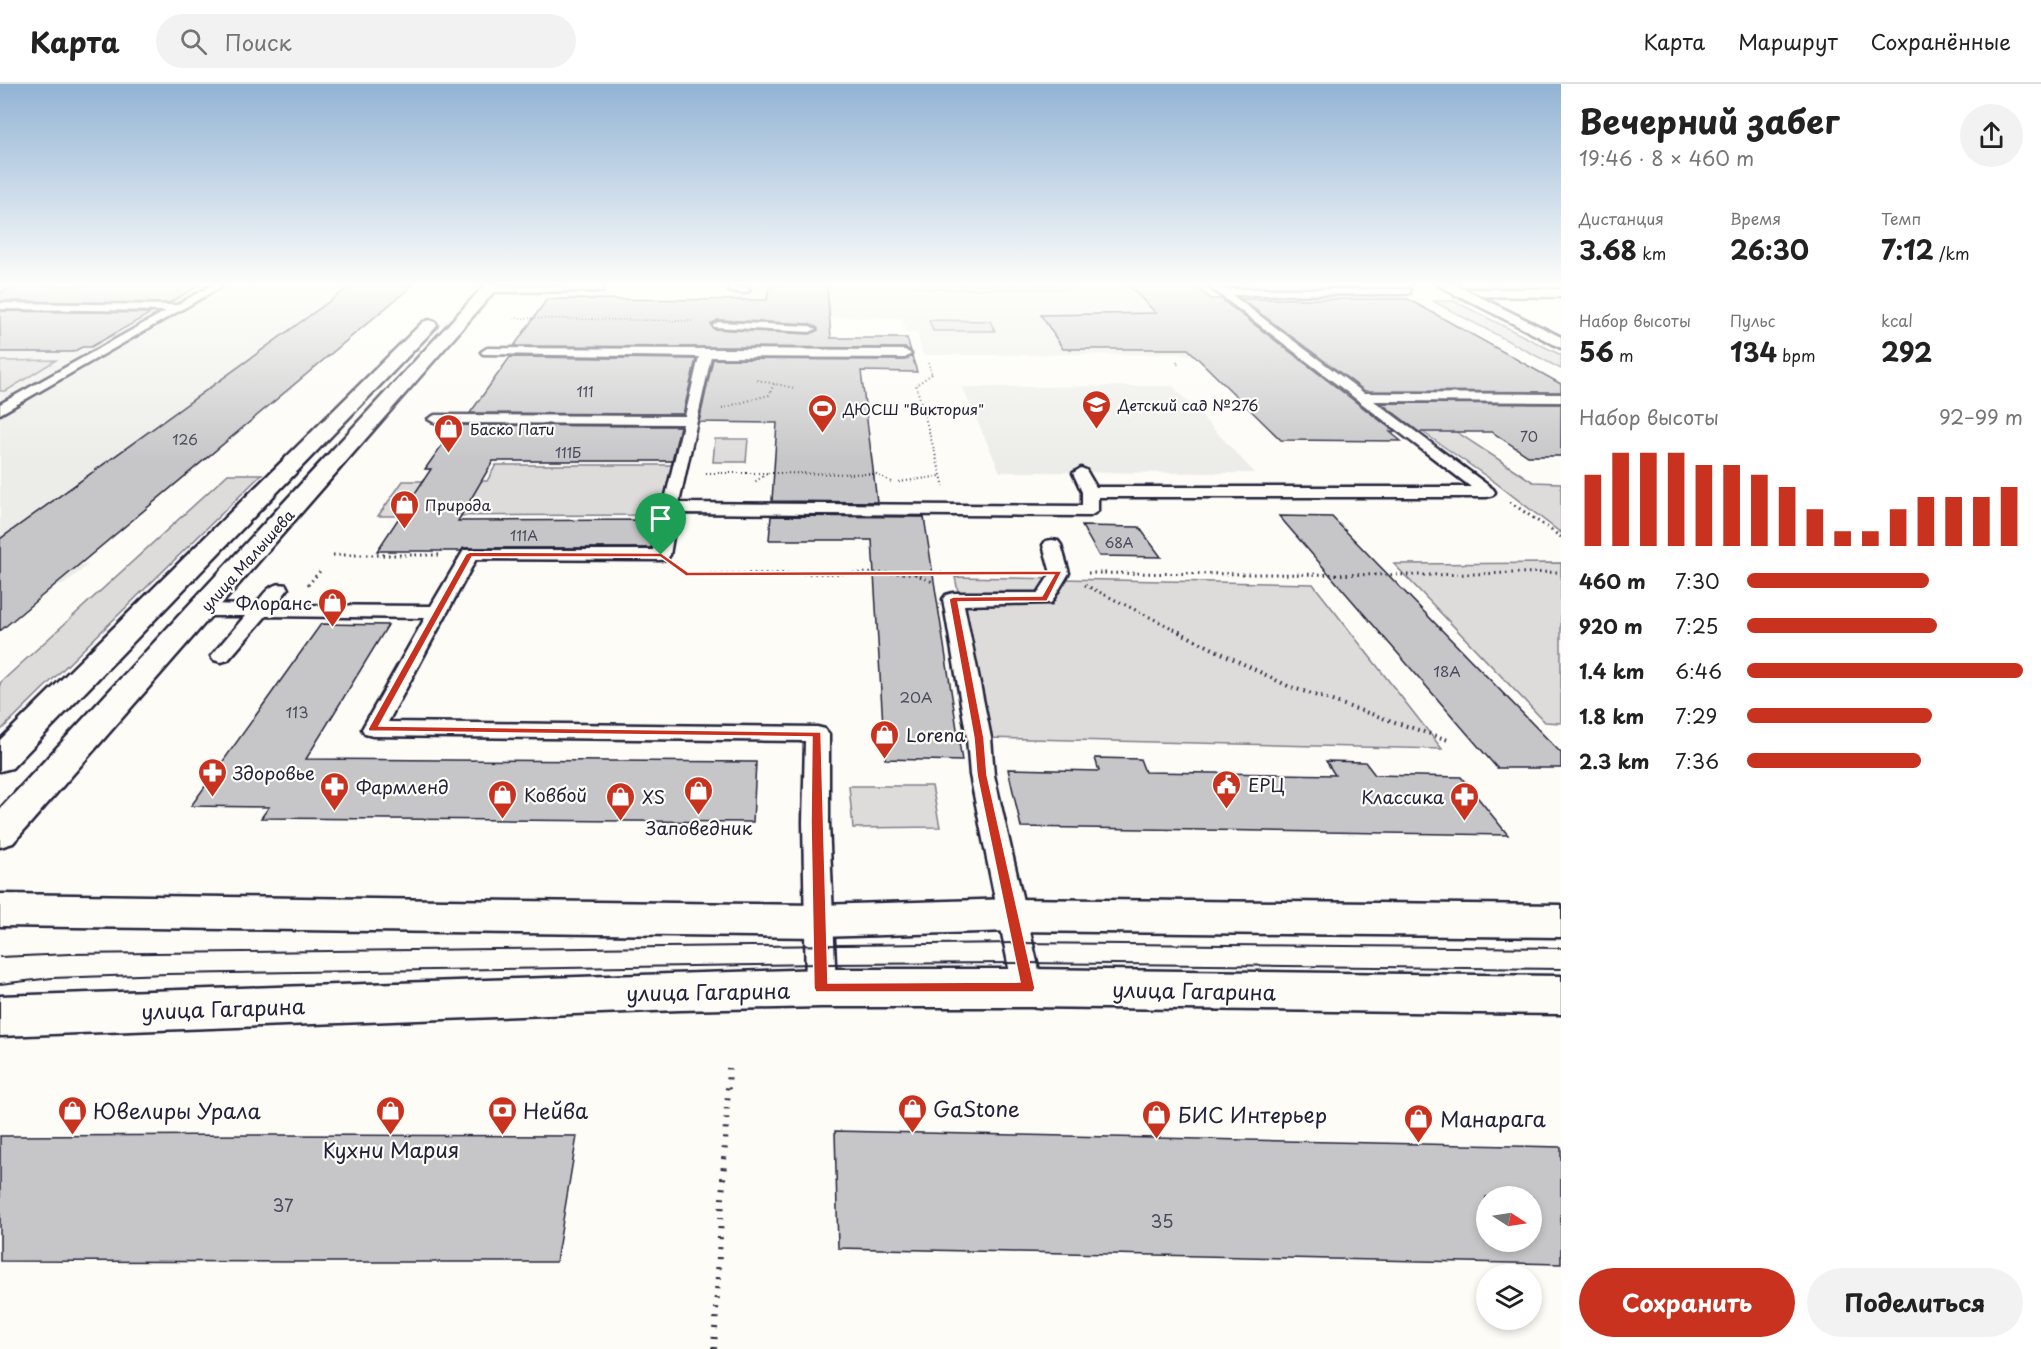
<!DOCTYPE html>
<html lang="ru">
<head>
<meta charset="utf-8">
<style>
  :root { --surface:#fff; --page:#f2f2f2; --text:#222; --muted:#767676; --line:#e0e0e0; --accent:#c8321e }
  body { margin:0; font-family:"Playpen Sans",sans-serif; background:var(--page); color:var(--text); height:100vh; display:flex; flex-direction:column; font-size:22px; white-space:nowrap }
  * { box-sizing:border-box; margin:0 }
  p { font-size:20px; color:var(--muted) }
  .icon { flex:none; width:33px; height:33px; fill:none; stroke:currentColor; stroke-width:2; stroke-linecap:round; stroke-linejoin:round }
  .map { position:relative; flex:1; overflow:hidden }
  .details { display:flex; flex-direction:column; background:var(--surface); width:480px }
  .details>* { flex:none }
  .needle { width:39px; rotate:102deg }
  .controls { position:absolute; left:1476px; top:1102px; display:grid; gap:12px }
  .controls a { display:grid; place-items:center; width:66px; height:66px; border-radius:50%; background:var(--surface); box-shadow:0 3px 9px #0003; font-size:30px }
  .pin { position:absolute; display:grid; place-items:center; width:51px; height:51px; color:#fff; margin:-62px -26px; border-radius:50% 50% 50% 0; rotate:-45deg; box-shadow:0 0 6px #0007 }
  .pin .icon { rotate:45deg }
  .round { display:grid; place-items:center; flex:none; width:63px; height:63px; border-radius:32px; background:var(--page) }
  .headline { display:flex; align-items:center; justify-content:space-between; height:102px; padding:0 18px }
  h1 { font-size:33px; font-weight:700; line-height:45px }
  .metrics { display:grid; grid-template-columns:repeat(3,1fr); gap:9px; height:102px; padding:6px 18px }
  .metrics div { display:grid; align-content:center }
  .metrics b { font-size:26px; font-weight:700 }
  .metrics small { font-size:16px; font-weight:400 }
  .metrics p { font-size:16px }
  .chart { height:168px; padding:12px 18px }
  .chart p { display:flex; justify-content:space-between }
  .chart svg { width:100%; height:108px; margin-top:6px; stroke:var(--accent); stroke-width:6 }
  .button { display:flex; gap:12px; margin-top:auto; padding:12px 18px }
  .button a { flex:1; height:69px; border-radius:36px; background:var(--accent); color:#fff; font-size:24px; font-weight:700; line-height:69px; text-align:center }
  .button a+a { background:var(--page); color:var(--text) }
  ul { padding:0 18px; list-style:none; font-size:20px }
  li { display:grid; grid-template-columns:96px 72px 1fr; align-items:center; height:45px }
  li i { height:15px; border-radius:8px; background:var(--accent) }
  header { display:flex; align-items:center; gap:36px; box-sizing:border-box; height:84px; padding:0 30px; background:var(--surface); border-bottom:2px solid var(--line) }
  header strong { font-size:28px }
  nav { display:flex; gap:33px; margin-inline-start:auto; font-size:21px }
  .search { width:420px; height:54px; background:var(--page); display:flex; align-items:center; gap:15px; box-sizing:border-box; padding:0 21px; border-radius:33px; color:var(--muted); font-size:22px }
  main { display:flex; flex:1; min-height:0 }
  .map>svg:first-child { display:block }
</style>
</head>
<body>
<header>
<strong>Карта</strong>
<div class="search"><svg class="icon" aria-label="search" viewBox="0 0 24 24"><circle cx="10" cy="10" r="6"/><path d="M15 15l6 6"/></svg>Поиск</div>
<nav><a>Карта</a><a>Маршрут</a><a>Сохранённые</a></nav>
</header>
<main>
<div class="map">
<svg width="1561" height="1265" viewBox="0 0 1561 1265">
  <rect width="100%" height="100%" fill="#fdfcf7"/>
  <filter id="ink" filterUnits="userSpaceOnUse"><feTurbulence type="fractalNoise" baseFrequency=".0167" numOctaves="2"/><feDisplacementMap in="SourceGraphic" scale="12" xChannelSelector="R" yChannelSelector="G"/><feConvolveMatrix kernelMatrix="1 2 1 2 8 2 1 2 1" color-interpolation-filters="sRGB"/></filter>
  <g filter="url(#ink)">
    <path fill="#ecece9" d="M0 201H413L81 480 88 481 63 501H55L0 547Z
      M733 201H1194L1217 220 1235 270 923 271 917 249 906 248 902 234 729 233Z
      M1173 302 1255 389 1000 388 962 303Z"/>
    <path fill="#dddcdb" stroke="#807f8b" stroke-width="1.5" d="M910 201H1077L1068 205H928Z
      M1433 217H1454L1561 271V285Z
      M929 236 990 237 995 247H933Z
      M56 276 6 307H0V277Z
      M1407 337 1449 343 1533 398 1561 399V449L1496 399Z
      M715 355H748L746 378H713Z
      M496 381H674L663 431 378 432 403 397H487Z
      M228 390H262L0 647V599Z
      M1561 479V639L1545 638 1394 480Z
      M955 493 1313 500 1442 665 988 654Z
      M849 702H932L940 743 853 744Z"/>
    <path fill="#c6c6c8" stroke="#22223b" stroke-width="1.5" fill-rule="evenodd" d="M18 201H200L169 219 0 217V209Z
      M352 201H413L0 547V455Z
      M769 201H827L831 254H907L911 267 905 264 514 262 547 215 767 216ZM718 236 810 240 818 246 810 250 714 245 711 240Z
      M1128 201H1194L1211 215H1221L1395 348H1390L1401 357 1281 356 1188 265H1063L1041 231 1156 229Z
      M1241 215H1408L1561 300V308L1365 307Z
      M0 227 151 229 91 263H82L73 268H0Z
      M912 272 917 288 861 287 877 418 772 417 777 339 699 338 713 275 905 276Z
      M510 273 696 275 683 330 470 329Z
      M1381 319 1561 320V372H1528L1492 348H1419Z
      M461 341 680 342 672 377H493L458 437 658 436 651 464H464L461 467H377L431 385H425L447 354H452Z
      M771 432 924 433 962 677 885 675 872 456H769Z
      M1279 432 1332 433 1561 669V684H1497Z
      M1082 442 1139 443 1161 473 1099 472Z
      M321 540 388 541 306 675 756 678 753 738 261 734 269 723 191 722Z
      M1095 674 1140 675 1145 688 1335 691 1326 677 1365 678 1375 691 1461 693 1508 751 1021 743 1008 685 1099 687Z
      M835 1047 1561 1063V1180L838 1164ZM1486 1113H1532V1158H1486Z
      M0 1052 271 1051 577 1052 556 1178H312L0 1177Z"/>
    <g fill="none" stroke-linecap="round" stroke-linejoin="round">
      <defs>
        <path id="service" d="M212 201H224L0 330V320L166 227 0 225V219L177 221Z
          M1207 201H1218L1224 205H1410V209L1407 210 1232 211 1364 309 1561 310V318L1374 317 1493 405 1495 408 1493 411 1487 413H1098V427L1090 432 677 429 670 471 667 475 661 476 476 475 388 638 817 643 825 645 829 650V738L836 904 832 913 821 917 810 913 806 904 803 738 805 657 373 652 365 650 362 645 425 534 266 532 228 576 221 578 214 576 211 572 245 532H202L195 530 192 526 195 522 202 520 255 521C264 510 271 497 286 501L288 505 276 521 431 522 464 466H653L683 340 435 339 428 335 435 331 685 332 699 273 483 270 481 268 487 264 905 266 911 270 905 274 711 273 679 419 1082 422V408L1073 389 1081 384 1086 386 1096 403H1471Z
          M600 202 603 203V207L489 208 484 205 489 202Z
          M732 202 745 203 750 206 745 209 729 207V203Z
          M718 238 810 242 816 245 810 248 714 243 713 241Z
          M1052 456 1058 457 1061 461 1069 489 1051 519 964 521 991 654 994 691 1043 904 1039 913 1028 917 1017 913 1013 904 970 691 967 654 943 515 946 511 953 509H1038L1051 489 1043 461 1046 457Z"/>
        <path id="minor" d="M1460 205H1561V213L1455 212 1453 209Z"/>
        <path id="secondary" d="M1438 201H1456L1561 253V264Z
          M0 810 819 821 1012 815 1561 821V853L1012 847 819 853 0 842Z
          M821 885H1028L1561 892V930L1028 923H821L680 926 0 952V912Z"/>
        <path id="primary" d="M485 201H500L13 759 0 763V725Z
          M429 236 435 238 437 241 435 244 12 684 0 687V656L423 238Z"/>
      </defs>
      <use href="#service" stroke="#22223b" stroke-width="5"/>
      <use href="#minor" stroke="#22223b" stroke-width="5"/>
      <use href="#secondary" stroke="#22223b" stroke-width="5"/>
      <use href="#primary" stroke="#22223b" stroke-width="5"/>
      <path stroke="#22223b" stroke-width="1.5" stroke-dasharray="1 2" stroke-linecap="butt" d="M514 234 693 237
        M1177 277 1178 281
        M928 279 932 290 930 291"/>
      <path stroke="#22223b" stroke-width="2" stroke-dasharray="1 3" stroke-linecap="butt" d="M932 290 916 301 944 402
        M757 296 794 304
        M722 324 769 311 774 300
        M706 389H768L753 399
        M768 389 876 390 893 399
        M899 398 941 392"/>
      <path stroke="#22223b" stroke-width="3" stroke-dasharray="1.5 4" stroke-linecap="butt" d="M1510 418 1561 453
        M333 471H439
        M683 488 686 490 942 489
        M1088 489 1428 491 1561 488
        M915 490 933 498
        M308 501 321 486
        M1085 501 1182 549"/>
      <path stroke="#22223b" stroke-width="4" stroke-dasharray="1.5 4.5" stroke-linecap="butt" d="M1179 548 1288 602 1448 656"/>
      <path stroke="#22223b" stroke-width="6" stroke-dasharray="2 8" stroke-linecap="butt" d="M714 1265 729 984"/>
      <use href="#service" fill="#fdfcf7" fill-rule="evenodd"/>
      <use href="#minor" fill="#fdfcf7" fill-rule="evenodd"/>
      <use href="#secondary" fill="#fdfcf7" fill-rule="evenodd"/>
      <use href="#primary" fill="#fdfcf7" fill-rule="evenodd"/>
      <path stroke="#22223b" stroke-width="1.5" d="M1459 201 1561 251"/>
      <path stroke="#22223b" stroke-width="2" d="M0 873 70 870 1018 859 1561 864
        M0 900 52 894 168 890 820 880 1023 879 1561 885"/>
    </g>
  </g>
  <linearGradient id="sky" x2="0" y2="1"><stop stop-color="#92b3d4"/><stop offset="0.53" stop-color="#fefefb"/><stop offset="1" stop-color="#fefefb" stop-opacity="0"/></linearGradient>
  <rect width="1561" height="378" fill="url(#sky)"/>
  <path fill="#c8321e" stroke="#fff" stroke-width="1.5" fill-rule="evenodd" d="M470 468 661 469 688 488 1062 487 1047 517 958 518 984 654 987 691 1035 904 1033 908H816L814 904 811 738 812 653 369 647 368 645 466 470ZM472 473H660L686 492 1054 491 1042 512 953 513 949 515 974 654 977 691 1020 898 828 899 821 648 379 642Z"/>
  <defs>
    <symbol id="school-pin" viewBox="-11 -11 22 30"><path d="M0 17L-7.5 6A9.5 9.5 0 1 1 7.5 6Z" fill="#c8321e" stroke="#fdfcf7"/><path d="M0-5L7-2L0 1L-7-2ZM-4 1L0 2.5L4 1V4Q0 6-4 4Z" fill="#fff"/></symbol>
    <symbol id="stadium-pin" viewBox="-11 -11 22 30"><path d="M0 17L-7.5 6A9.5 9.5 0 1 1 7.5 6Z" fill="#c8321e" stroke="#fdfcf7"/><path d="M0-5a6.5 5 0 1 0 0 10a6.5 5 0 1 0 0-10ZM-3.5-1.8h7v3.6h-7Z" fill="#fff"/></symbol>
    <symbol id="shop-pin" viewBox="-11 -11 22 30"><path d="M0 17L-7.5 6A9.5 9.5 0 1 1 7.5 6Z" fill="#c8321e" stroke="#fdfcf7"/><path d="M-5-2.5h2.3a2.7 3.5 0 0 1 5.4 0H5L5.5 6h-11ZM-1.5-2.5h3a1.5 2.3 0 0 0-3 0Z" fill="#fff"/></symbol>
    <symbol id="pharmacy-pin" viewBox="-11 -11 22 30"><path d="M0 17L-7.5 6A9.5 9.5 0 1 1 7.5 6Z" fill="#c8321e" stroke="#fdfcf7"/><path d="M-2-6h4v4h4v4h-4v4h-4v-4h-4v-4h4Z" fill="#fff"/></symbol>
    <symbol id="civic-pin" viewBox="-11 -11 22 30"><path d="M0 17L-7.5 6A9.5 9.5 0 1 1 7.5 6Z" fill="#c8321e" stroke="#fdfcf7"/><path d="M-.6-6.5H3V-4.5H.6V-3L4-1V1h2V6H-6V1h2V-1L-.6-3ZM-1.2 2.5V6h2.4V2.5Z" fill="#fff"/></symbol>
    <symbol id="bank-pin" viewBox="-11 -11 22 30"><path d="M0 17L-7.5 6A9.5 9.5 0 1 1 7.5 6Z" fill="#c8321e" stroke="#fdfcf7"/><path d="M-6-4H6V4H-6ZM0-2.3a2.3 2.3 0 1 0 0 4.6a2.3 2.3 0 1 0 0-4.6Z" fill="#fff"/></symbol>
  </defs>
  <g fill-rule="evenodd">
    <use href="#school-pin" x="1080" y="304" width="33" height="45"/>
    <use href="#stadium-pin" x="806" y="308" width="33" height="45"/>
    <use href="#shop-pin" x="432" y="328" width="33" height="45"/>
    <use href="#shop-pin" x="388" y="404" width="33" height="45"/>
    <use href="#shop-pin" x="316" y="502" width="33" height="45"/>
    <use href="#shop-pin" x="868" y="634" width="33" height="45"/>
    <use href="#pharmacy-pin" x="196" y="672" width="33" height="45"/>
    <use href="#civic-pin" x="1210" y="684" width="33" height="45"/>
    <use href="#pharmacy-pin" x="318" y="686" width="33" height="45"/>
    <use href="#shop-pin" x="682" y="690" width="33" height="45"/>
    <use href="#shop-pin" x="486" y="694" width="33" height="45"/>
    <use href="#shop-pin" x="604" y="696" width="33" height="45"/>
    <use href="#pharmacy-pin" x="1448" y="696" width="33" height="45"/>
    <use href="#shop-pin" x="896" y="1008" width="33" height="45"/>
    <use href="#shop-pin" x="56" y="1010" width="33" height="45"/>
    <use href="#shop-pin" x="374" y="1010" width="33" height="45"/>
    <use href="#bank-pin" x="486" y="1010" width="33" height="45"/>
    <use href="#shop-pin" x="1140" y="1014" width="33" height="45"/>
    <use href="#shop-pin" x="1402" y="1018" width="33" height="45"/>
  </g>
  <g text-anchor="middle" dominant-baseline="central" stroke-width="4.5" stroke-linejoin="round" paint-order="stroke">
    <g font-size="14" fill="#4b4b5e">
      <text x="585" y="307">111</text>
      <text x="1529" y="352">70</text>
      <text x="185" y="355">126</text>
      <text x="568" y="368">111Б</text>
      <text x="524" y="451">111А</text>
      <text x="1119" y="458">68А</text>
    </g>
    <g font-size="15" fill="#22223b" stroke="#fdfcf7" text-anchor="start">
      <text x="1118" y="320">Детский сад №276</text>
      <text x="843" y="324">ДЮСШ "Виктория"</text>
      <text x="470" y="344">Баско Пати</text>
      <text x="425" y="420">Природа</text>
    </g>
    <g font-size="15" fill="#22223b" stroke="#fdfcf7">
      <text transform="translate(247 476) rotate(-48)">улица Малышева</text>
    </g>
    <g font-size="15" fill="#4b4b5e">
      <text x="1447" y="586">18А</text>
      <text x="916" y="612">20А</text>
      <text x="297" y="627">113</text>
    </g>
    <g font-size="18" fill="#22223b" stroke="#fdfcf7" text-anchor="start">
      <text x="312" y="518" text-anchor="end">Флоранс</text>
      <text x="906" y="650">Lorena</text>
      <text x="233" y="688">Здоровье</text>
      <text x="1248" y="700">ЕРЦ</text>
      <text x="356" y="702">Фармленд</text>
      <text x="524" y="710">Ковбой</text>
      <text x="642" y="712">XS</text>
      <text x="1444" y="712" text-anchor="end">Классика</text>
      <text x="699" y="743" text-anchor="middle">Заповедник</text>
    </g>
    <g font-size="18" fill="#4b4b5e">
      <text x="283" y="1120">37</text>
      <text x="1162" y="1136">35</text>
    </g>
    <g font-size="21" fill="#22223b" stroke="#fdfcf7">
      <text transform="translate(1194 906) rotate(1)">улица Гагарина</text>
      <text transform="translate(708 907) rotate(-1)">улица Гагарина</text>
      <text transform="translate(223 924) rotate(-2)">улица Гагарина</text>
    </g>
    <g font-size="21" fill="#22223b" stroke="#fdfcf7" text-anchor="start">
      <text x="933" y="1024">GaStone</text>
      <text x="93" y="1026">Ювелиры Урала</text>
      <text x="523" y="1026">Нейва</text>
      <text x="1178" y="1030">БИС Интерьер</text>
      <text x="1440" y="1034">Манарага</text>
      <text x="391" y="1065" text-anchor="middle">Кухни Мария</text>
    </g>
  </g>
</svg>
<div class="controls">
<a><svg class="needle" viewBox="-14 -14 28 28"><path d="M0-13l5 13h-10z" fill="#e53935"/><path d="M0 13l5-13h-10z" fill="#767676"/></svg></a>
<a><svg class="icon" aria-label="layers" viewBox="0 0 24 24"><path d="M12 4l9 5-9 5-9-5zM3 14l9 5 9-5"/></svg></a>
</div>
<div class="pin" style="left:661px;top:471px;background:#1e9e55"><svg class="icon" aria-label="arrive" viewBox="0 0 24 24"><path d="M6 21V4h12l-3 4 3 4H6"/></svg></div>
</div>
<section class="details">
<div class="headline"><div><h1>Вечерний забег</h1><p>19:46 · 8 × 460 m</p></div><a class="round"><svg class="icon" aria-label="share" viewBox="0 0 24 24"><path d="M12 15V3M7 8l5-5 5 5M5 13v7h14v-7"/></svg></a></div>
<div class="metrics">
<div><p>Дистанция</p><b>3.68<small> km</small></b></div>
<div><p>Время</p><b>26:30</b></div>
<div><p>Темп</p><b>7:12<small> /km</small></b></div>
</div>
<div class="metrics">
<div><p>Набор высоты</p><b>56<small> m</small></b></div>
<div><p>Пульс</p><b>134<small> bpm</small></b></div>
<div><p>kcal</p><b>292</b></div>
</div>
<div class="chart"><p><span>Набор высоты</span>92–99 m</p>
<svg viewBox="0 0 160 44" preserveAspectRatio="none"><path d="M5 44V15M15 44V6M25 44V6M35 44V6M45 44V11M55 44V11M65 44V15M75 44V20M85 44V29M95 44V38M105 44V38M115 44V29M125 44V24M135 44V24M145 44V24M155 44V20"/></svg>
</div>
<ul>
<li><b>460 m</b>7:30<i style="width:66%"></i></li>
<li><b>920 m</b>7:25<i style="width:69%"></i></li>
<li><b>1.4 km</b>6:46<i style="width:100%"></i></li>
<li><b>1.8 km</b>7:29<i style="width:67%"></i></li>
<li><b>2.3 km</b>7:36<i style="width:63%"></i></li>
</ul>
<div class="button"><a>Сохранить</a><a>Поделиться</a></div>
</section>
</main>
</body>
</html>
